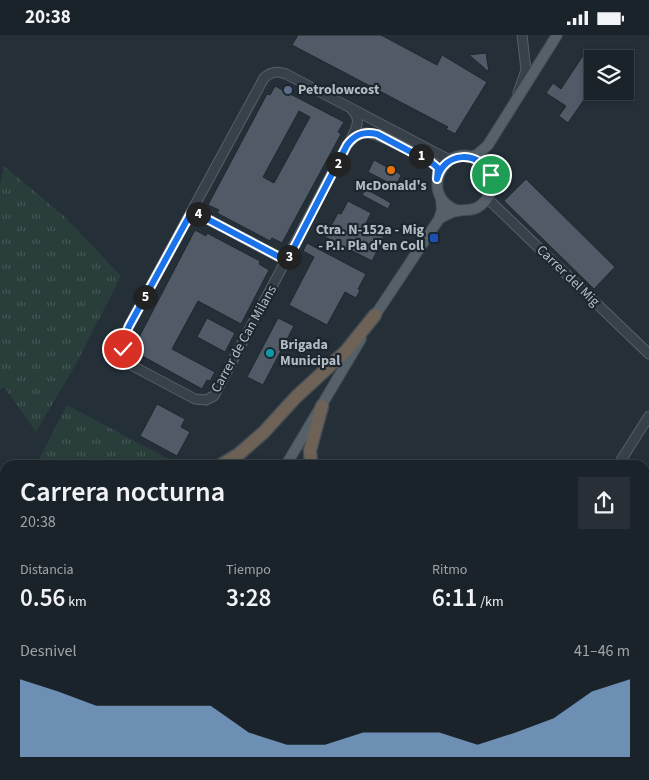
<!DOCTYPE html>
<html lang="es">
<head>
<meta charset="utf-8">
<style>
  :root { --surface:#1b232a; --page:#282f36; --text:#f1f3f6; --muted:#a0a4a8; --line:#394047; --accent:#90beed }
  body { margin:0; font-family:"Source Sans 3",sans-serif; background:var(--page); color:var(--text); height:100vh; display:flex; flex-direction:column; font-size:19px; white-space:nowrap }
  * { box-sizing:border-box; margin:0 }
  p { font-size:16px; color:var(--muted) }
  .icon { flex:none; width:28px; height:28px; fill:none; stroke:currentColor; stroke-width:2; stroke-linecap:round; stroke-linejoin:round }
  .map { position:relative; flex:1; overflow:hidden }
  .drawer { position:absolute; left:0px; top:425px; width:650px; height:320px; display:flex; flex-direction:column; background:var(--surface); border-radius:15px 15px 0 0; box-shadow:0 2px 8px #0003,0 0 0 1px var(--line) }
  .drawer>* { flex:none }
  .buttons { position:absolute; left:584px; top:15px; display:grid; gap:10px }
  .buttons a { display:grid; place-items:center; width:50px; height:50px; border-radius:0px; background:var(--surface); box-shadow:0 2px 8px #0003,0 0 0 1px var(--line); font-size:25px }
  .pin { position:absolute; display:grid; place-items:center; width:42px; height:42px; color:#fff; margin:-21px; border:2px solid #fff; border-radius:50%; box-shadow:0 1px 5px #0007 }
  .km { position:absolute; width:25px; height:25px; margin:-12px; border-radius:50%; background:#222; color:#fff; font-size:14px; line-height:25px; text-align:center }
  .round { display:grid; place-items:center; flex:none; width:52px; height:52px; border-radius:0px; background:var(--page) }
  .summary { display:flex; align-items:center; justify-content:space-between; height:85px; padding:0 20px }
  h1 { font-size:28px; font-weight:600; line-height:38px }
  .figures { display:grid; grid-template-columns:repeat(3,1fr); gap:8px; height:85px; padding:5px 20px }
  .figures div { display:grid; align-content:center }
  .figures b { font-size:25px; font-weight:600 }
  .figures small { font-size:14px; font-weight:400 }
  .figures p { font-size:14px }
  .chart { height:140px; padding:10px 20px }
  .chart p { display:flex; justify-content:space-between }
  .chart svg { width:100%; height:90px; margin-top:5px; fill:var(--accent); opacity:.7 }
  .status { display:flex; justify-content:space-between; align-items:center; height:35px; padding:0 25px; background:var(--surface); direction:ltr }
  .status svg { height:14px; fill:currentColor }
  .map>svg:first-child { display:block }
</style>
</head>
<body>
<div class="status"><b>20:38</b><svg viewBox="0 0 49 12"><path d="M0 12V9h3v3zM5 12V6h3v6zM10 12V3h3v9zM15 12V0h3v12zM26 1h20v11H26zM47 4h2v5h-2z"/></svg></div>
<div class="map">
<svg width="649" height="745" viewBox="0 0 649 745">
  <defs>
    <pattern id="grass-tufts" width="24" height="20" patternUnits="userSpaceOnUse" patternTransform="scale(1.25)"><rect width="24" height="20" fill="#293d3b"/><path d="M3 7l-1-3M5 7V3M7 7l1-3M15 17l-1-3M17 17v-4M19 17l1-3" fill="none" stroke="#465756"/></pattern>
  </defs>
  <rect width="100%" height="100%" fill="#242f38"/>
  <path fill="url(#grass-tufts)" d="M4 131 66 183 121 241 76 329 36 397 4 352 0 355V150Z
    M67 370 180 430H36Z
    M5 552V623L0 636V559Z"/>
  <path fill="#505b67" stroke="#1f2830" fill-rule="evenodd" d="M298 0H381L437 30 442 20 487 47 455 99 446 94 448 92 292 10Z
    M586 16 592 20V53L568 88 559 81 566 71 546 58 553 48 561 54Z
    M486 18 489 37 469 20Z
    M275 51 344 87 338 97 341 99 282 208 272 203 270 206 217 178 219 175 208 170 267 59 270 60ZM299 76 310 82 274 148 263 142Z
    M374 125 400 139 401 141 395 151 368 137Z
    M526 144 615 232 594 254 504 166Z
    M366 154 391 168 388 174 362 160Z
    M348 166 371 178 364 192 384 202 372 226 325 202 338 178 341 179Z
    M195 195 206 201 207 198 260 226 259 229 269 235 241 289 198 266 172 314 215 337 210 346 207 345 202 354 135 317 139 308 137 306Z
    M307 208 366 239 358 254 360 255 356 263 345 257 327 290 289 270 314 222 303 216Z
    M207 283 235 298 225 317 197 302Z
    M278 283 294 291 263 350 247 342Z
    M157 369 185 384 181 392 190 397 177 421 140 401Z"/>
  <g fill="none" stroke-linecap="round" stroke-linejoin="round">
    <defs>
      <path id="minor" d="M518 58 526 35 522 0
        M351 104C356 94 362 84 352 75
        M437 143 438 133C431 125 376 97 366 98 357 98 352 104 347 110L214 361 206 365 195 364 129 329C119 318 123 303 129 291L264 43C271 36 278 36 286 39L442 121 448 124 455 122
        M488 164 649 319
        M192 176 287 226
        M618 430 649 381
        M257 740 261 745
        M156 745 161 740
        M416 745 419 740"/>
      <path id="major" d="M471 122 478 119 488 110 557 0
        M439 184C444 181 450 177 456 176 465 174 474 177 481 170 490 163 493 154 491 143 490 135 485 129 478 125 445 104 416 163 459 176
        M372 285 439 184 442 175 441 164
        M286 430 361 304
        M85 745 88 740"/>
      <path id="highway" d="M221 430 239 419 264 397 296 362 346 316 375 280
        M311 430 310 415 322 371
        M645 542 649 541
        M0 549 5 543
        M645 553H649
        M0 674 3 648"/>
    </defs>
    <use href="#minor" stroke="#565f67" stroke-width="11"/>
    <use href="#major" stroke="#414a52" stroke-width="12"/>
    <use href="#highway" stroke="#434c54" stroke-width="15"/>
    <use href="#minor" stroke="#384149" stroke-width="9"/>
    <use href="#major" stroke="#566069" stroke-width="10"/>
    <use href="#highway" stroke="#6e6256" stroke-width="12"/>
  </g>
  <g fill="none" stroke-linecap="round" stroke-linejoin="round">
    <defs>
      <path id="route" d="M123 314 124 303 129 291 192 176 287 226 347 110C355 99 364 96 377 99L432 128 438 133 437 144C444 116 479 115 491 140"/>
    </defs>
    <use href="#route" stroke="#fff" stroke-width="10"/>
    <use href="#route" stroke="#1a73e8" stroke-width="6"/>
  </g>
  <circle fill="#5c6f8a" stroke="#1d262d" stroke-width="2" cx="288" cy="55" r="5"/>
  <circle fill="#e8710a" stroke="#1d262d" stroke-width="2" cx="391" cy="135" r="5"/>
  <rect fill="#1a4fb4" stroke="#1d262d" stroke-width="2" x="429" y="198" width="10" height="10" rx="2.5"/>
  <circle fill="#0f9aa8" stroke="#1d262d" stroke-width="2" cx="270" cy="318" r="5"/>
  <g text-anchor="middle" dominant-baseline="central" stroke-width="4.5" stroke-linejoin="round" paint-order="stroke">
    <g font-size="14" font-weight="bold" fill="#b3bcc5" stroke="#1d262d" text-anchor="start">
      <text x="298" y="55">Petrolowcost</text>
      <text x="391" y="151" text-anchor="middle">McDonald's</text>
      <text x="424" y="195" text-anchor="end">Ctra. N-152a - Mig<tspan x="424" dy="16">- P.I. Pla d'en Coll</tspan></text>
      <text x="280" y="310">Brigada<tspan x="280" dy="16">Municipal</tspan></text>
    </g>
    <g font-size="14" fill="#b3bcc5" stroke="#1d262d">
      <text transform="translate(568 241) rotate(44)">Carrer del Mig</text>
      <text transform="translate(244 304) rotate(-61)">Carrer de Can Milans</text>
    </g>
  </g>
</svg>
<div class="buttons">
<a><svg class="icon" aria-label="layers" viewBox="0 0 24 24"><path d="M12 4l9 5-9 5-9-5zM3 14l9 5 9-5"/></svg></a>
</div>
<div class="pin" style="left:491px;top:140px;background:#1e9e55"><svg class="icon" aria-label="arrive" viewBox="0 0 24 24"><path d="M6 21V4h12l-3 4 3 4H6"/></svg></div>
<div class="pin" style="left:123px;top:314px;background:#d93025"><svg class="icon" aria-label="check" viewBox="0 0 24 24"><path d="M5 12l5 5 9-10"/></svg></div>
<b class="km" style="left:421px;top:121px">1</b>
<b class="km" style="left:338px;top:129px">2</b>
<b class="km" style="left:289px;top:222px">3</b>
<b class="km" style="left:198px;top:179px">4</b>
<b class="km" style="left:145px;top:262px">5</b>
<section class="drawer">
<div class="summary"><div><h1>Carrera nocturna</h1><p>20:38</p></div><a class="round"><svg class="icon" aria-label="share" viewBox="0 0 24 24"><path d="M12 15V3M7 8l5-5 5 5M5 13v7h14v-7"/></svg></a></div>
<div class="figures">
<div><p>Distancia</p><b>0.56<small> km</small></b></div>
<div><p>Tiempo</p><b>3:28</b></div>
<div><p>Ritmo</p><b>6:11<small> /km</small></b></div>
</div>
<div class="chart"><p><span>Desnivel</span>41–46 m</p>
<svg viewBox="0 0 160 44" preserveAspectRatio="none"><path d="M0 44V6L10 12L20 19L30 19L40 19L50 19L60 32L70 38L80 38L90 32L100 32L110 32L120 38L130 32L140 25L150 12L160 6V44z"/></svg>
</div>
</section>
</div>
</body>
</html>
